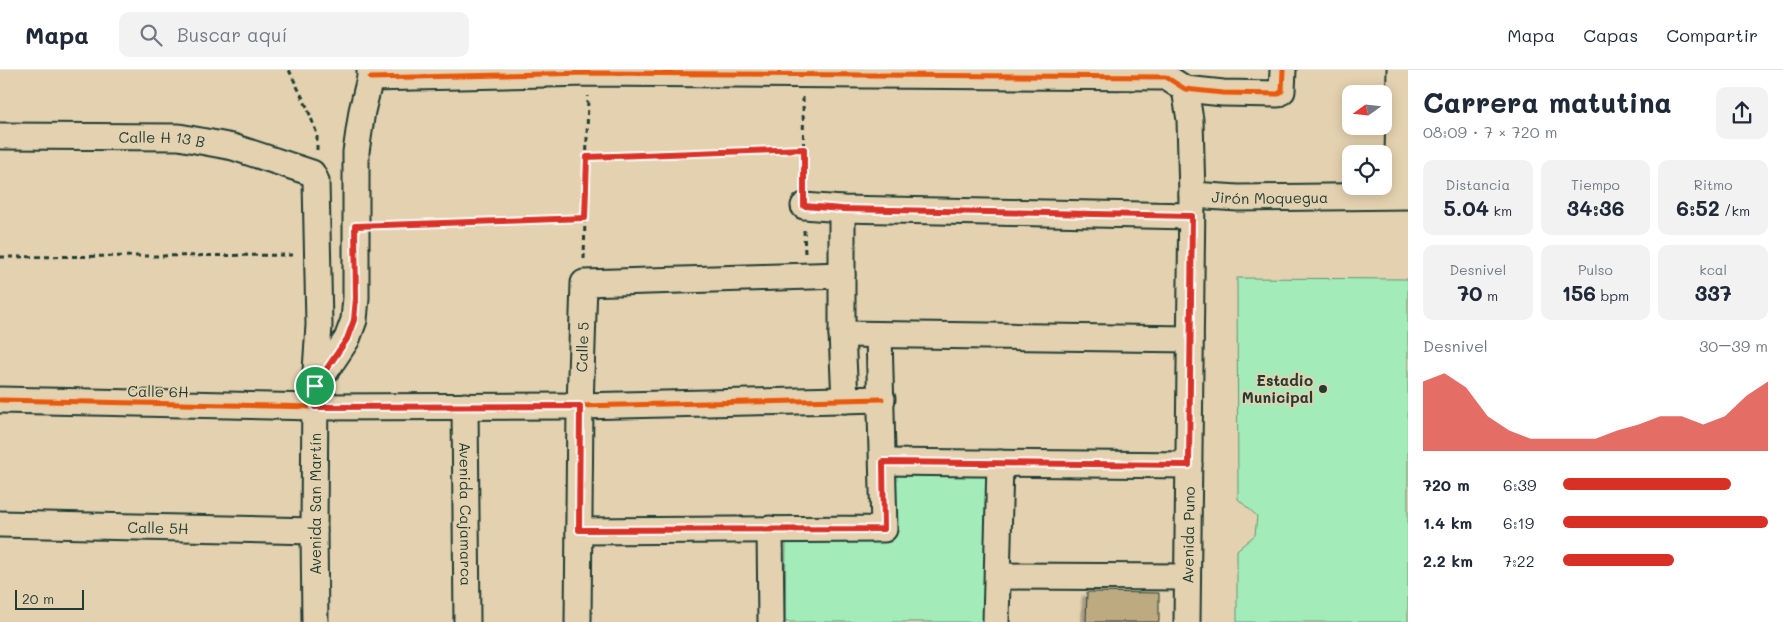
<!DOCTYPE html>
<html lang="es">
<head>
<meta charset="utf-8">
<style>
  :root { --surface:#fff; --page:#f2f2f3; --text:#1f2937; --muted:#747a83; --line:#e0e1e3; --accent:#d93025 }
  body { margin:0; font-family:Mali,sans-serif; background:var(--page); color:var(--text); height:100vh; display:flex; flex-direction:column; font-size:19px; white-space:nowrap }
  * { box-sizing:border-box; margin:0 }
  p { font-size:16px; color:var(--muted) }
  .icon { flex:none; width:28px; height:28px; fill:none; stroke:currentColor; stroke-width:2; stroke-linecap:round; stroke-linejoin:round }
  .map { position:relative; flex:1; overflow:hidden }
  .side { display:flex; flex-direction:column; background:var(--surface); width:375px }
  .side>* { flex:none }
  .needle { width:32px; rotate:255deg }
  .controls { position:absolute; left:1342px; top:15px; display:grid; gap:10px }
  .controls a { display:grid; place-items:center; width:50px; height:50px; border-radius:10px; background:var(--surface); box-shadow:0 2px 12px #0003; font-size:25px }
  .scale { position:absolute; left:15px; bottom:12px; width:69px; box-sizing:border-box; padding-left:5px; border:2px solid #1f3d34; border-top:0; font-size:14px; line-height:18px; white-space:nowrap; color:#1f3d34; -webkit-text-stroke:4px #e4d1af; paint-order:stroke }
  .pin { position:absolute; display:grid; place-items:center; width:42px; height:42px; color:#fff; margin:-21px; border:2px solid #fff; border-radius:50%; box-shadow:0 1px 5px #0007 }
  .round { display:grid; place-items:center; flex:none; width:52px; height:52px; border-radius:10px; background:var(--page) }
  .headline { display:flex; align-items:center; justify-content:space-between; height:85px; padding:0 15px }
  h1 { font-size:28px; font-weight:700; line-height:38px }
  .figures { display:grid; grid-template-columns:repeat(3,1fr); gap:8px; height:85px; padding:5px 15px }
  .figures div { display:grid; align-content:center; border-radius:10px; background:var(--page); text-align:center }
  .figures b { font-size:21px; font-weight:700 }
  .figures small { font-size:14px; font-weight:400 }
  .figures p { font-size:14px }
  .chart { height:140px; padding:10px 15px }
  .chart p { display:flex; justify-content:space-between }
  .chart svg { width:100%; height:90px; margin-top:5px; fill:var(--accent); opacity:.7 }
  ul { padding:0 15px; list-style:none; font-size:16px }
  li { display:grid; grid-template-columns:80px 60px 1fr; align-items:center; height:38px }
  li i { height:12px; border-radius:6px; background:var(--accent) }
  header { display:flex; align-items:center; gap:30px; box-sizing:border-box; height:70px; padding:0 25px; background:var(--surface); border-bottom:1px solid var(--line) }
  header strong { font-size:24px }
  nav { display:flex; gap:28px; margin-inline-start:auto; font-size:18px }
  .search { width:350px; height:45px; background:var(--page); display:flex; align-items:center; gap:12px; box-sizing:border-box; padding:0 18px; border-radius:10px; color:var(--muted); font-size:19px }
  main { display:flex; flex:1; min-height:0 }
  .map>svg:first-child { display:block }
</style>
</head>
<body>
<header>
<strong>Mapa</strong>
<div class="search"><svg class="icon" aria-label="search" viewBox="0 0 24 24"><circle cx="10" cy="10" r="6"/><path d="M15 15l6 6"/></svg>Buscar aquí</div>
<nav><a>Mapa</a><a>Capas</a><a>Compartir</a></nav>
</header>
<main>
<div class="map">
<svg width="1408" height="552" viewBox="0 0 1408 552">
  <defs>
    <filter id="shadow"><feDropShadow dx="-4.5" dy="4.5" stdDeviation="1" flood-color="#0004"/></filter>
  </defs>
  <rect width="100%" height="100%" fill="#e4d1af"/>
  <filter id="ink" filterUnits="userSpaceOnUse"><feTurbulence type="fractalNoise" baseFrequency=".02" numOctaves="2"/><feDisplacementMap in="SourceGraphic" scale="10" xChannelSelector="R" yChannelSelector="G"/><feConvolveMatrix kernelMatrix="1 2 1 2 8 2 1 2 1" color-interpolation-filters="sRGB"/></filter>
  <g filter="url(#ink)">
    <path fill="#a3ebb9" stroke="#619476" d="M1237 208 1408 209V552H1237V480L1255 465 1257 446 1238 429Z
      M891 399 988 400 987 552H785L786 470 886 466Z"/>
    <path fill="#beaa81" stroke="#1f3d34" filter="url(#shadow)" d="M1087 522 1159 523V552H1086Z"/>
    <g fill="none" stroke-linecap="round" stroke-linejoin="round">
      <defs>
        <g id="street">
          <path d="M370 8 589 3 1166 7 1185 19 1223 23 1278 24 1282 21 1283 0"/>
          <path d="M1185 19 1190 50 1192 125 1187 552"/>
          <path id="s1" d="M0 66 179 67 233 77 312 103 316 111 319 255 315 316 314 461 315 552"/>
          <path id="s2" d="M1192 125 1238 128 1408 126"/>
          <path d="M1397 125 1400 0"/>
          <path d="M804 136 842 139 1191 146"/>
          <path d="M842 139V264L845 330"/>
          <path d="M842 264 1190 269"/>
          <path d="M317 314 347 269 354 250 356 228V82L362 41 370 8V0"/>
          <path d="M0 330 315 337 580 336 882 329"/>
          <path id="s3" d="M465 336 467 552"/>
          <path d="M883 392 1189 395"/>
          <path id="s4" d="M0 454 314 461"/>
          <path d="M770 459 771 552"/>
          <path d="M579 461 884 459 879 265"/>
          <path d="M998 506 1187 507"/>
          <path id="s5" d="M578 552 580 336 584 213 842 205"/>
          <path d="M996 552 1000 393"/>
        </g>
      </defs>
      <use href="#street" stroke="#1f3d34" stroke-width="29"/>
      <path stroke="#1f3d34" stroke-width="3" stroke-dasharray="5 4" stroke-linecap="butt" d="M289 0 307 37 317 64V80
        M803 27 804 114
        M587 87 804 79
        M378 156 585 148
        M804 160 805 184
        M0 187 294 185
        M584 189 588 26"/>
      <use href="#street" stroke="#e4d1af" stroke-width="25"/>
      <defs>
        <path id="cycleway" d="M370 8 589 3 1166 7 1185 19 1223 23 1278 24 1282 21 1283 0
          M0 330 315 337 580 336 882 329"/>
      </defs>
      <use href="#cycleway" stroke="#e4d1af" stroke-width="8"/>
      <use href="#cycleway" stroke="#e8590c" stroke-width="5"/>
    </g>
  </g>
  <g fill="none" stroke-linecap="round" stroke-linejoin="round" filter="url(#ink)">
    <defs>
      <path id="route" d="M804 79V136L842 139 1192 146 1189 395 883 392 884 459 579 460 580 336 315 337V316L347 269 354 250 356 228 355 156 585 148 587 87Z"/>
    </defs>
    <use href="#route" stroke="#fff" stroke-width="10"/>
    <use href="#route" stroke="#d93025" stroke-width="6"/>
  </g>
  <circle fill="#1f3d34" stroke="#e4d1af" stroke-width="2" cx="1323" cy="319" r="5"/>
  <g text-anchor="middle" dominant-baseline="central" stroke-width="4" stroke-linejoin="round" paint-order="stroke">
    <g font-size="15" fill="#1f3d34" stroke="#e4d1af">
      <text stroke="none"><textPath href="#s1" startOffset="162">Calle H 13 B</textPath></text>
      <text stroke="none"><textPath href="#s2" startOffset="78">Jirón Moquegua</textPath></text>
      <text stroke="none"><textPath href="#s5" startOffset="275">Calle 5</textPath></text>
      <text transform="translate(158 321) rotate(1)">Calle 6H</text>
      <text transform="translate(315 434) rotate(-90)">Avenida San Martín</text>
      <text stroke="none"><textPath href="#s3" startOffset="108">Avenida Cajamarca</textPath></text>
      <text stroke="none"><textPath href="#s4" startOffset="158">Calle 5H</textPath></text>
      <text transform="translate(1188 465) rotate(-89)">Avenida Puno</text>
    </g>
    <g font-size="15" font-weight="bold" fill="#1f3d34" stroke="#e4d1af" text-anchor="end">
      <text x="1313" y="310">Estadio<tspan x="1313" dy="17">Municipal</tspan></text>
    </g>
  </g>
</svg>
<div class="controls">
<a><svg class="needle" viewBox="-14 -14 28 28"><path d="M0-13l5 13h-10z" fill="#e53935"/><path d="M0 13l5-13h-10z" fill="#747a83"/></svg></a>
<a><svg class="icon" aria-label="locate" viewBox="0 0 24 24"><circle cx="12" cy="12" r="6"/><path d="M12 2v4M12 18v4M2 12h4M18 12h4"/></svg></a>
</div>
<div class="scale">20 m</div>
<div class="pin" style="left:315px;top:316px;background:#1e9e55"><svg class="icon" aria-label="arrive" viewBox="0 0 24 24"><path d="M6 21V4h12l-3 4 3 4H6"/></svg></div>
</div>
<section class="side">
<div class="headline"><div><h1>Carrera matutina</h1><p>08:09 · 7 × 720 m</p></div><a class="round"><svg class="icon" aria-label="share" viewBox="0 0 24 24"><path d="M12 15V3M7 8l5-5 5 5M5 13v7h14v-7"/></svg></a></div>
<div class="figures">
<div><p>Distancia</p><b>5.04<small> km</small></b></div>
<div><p>Tiempo</p><b>34:36</b></div>
<div><p>Ritmo</p><b>6:52<small> /km</small></b></div>
</div>
<div class="figures">
<div><p>Desnivel</p><b>70<small> m</small></b></div>
<div><p>Pulso</p><b>156<small> bpm</small></b></div>
<div><p>kcal</p><b>337</b></div>
</div>
<div class="chart"><p><span>Desnivel</span>30–39 m</p>
<svg viewBox="0 0 160 44" preserveAspectRatio="none"><path d="M0 44V10L10 6L20 13L30 27L40 34L50 38L60 38L70 38L80 38L90 34L100 31L110 27L120 27L130 31L140 27L150 17L160 10V44z"/></svg>
</div>
<ul>
<li><b>720 m</b>6:39<i style="width:82%"></i></li>
<li><b>1.4 km</b>6:19<i style="width:100%"></i></li>
<li><b>2.2 km</b>7:22<i style="width:54%"></i></li>
</ul>
</section>
</main>
</body>
</html>
